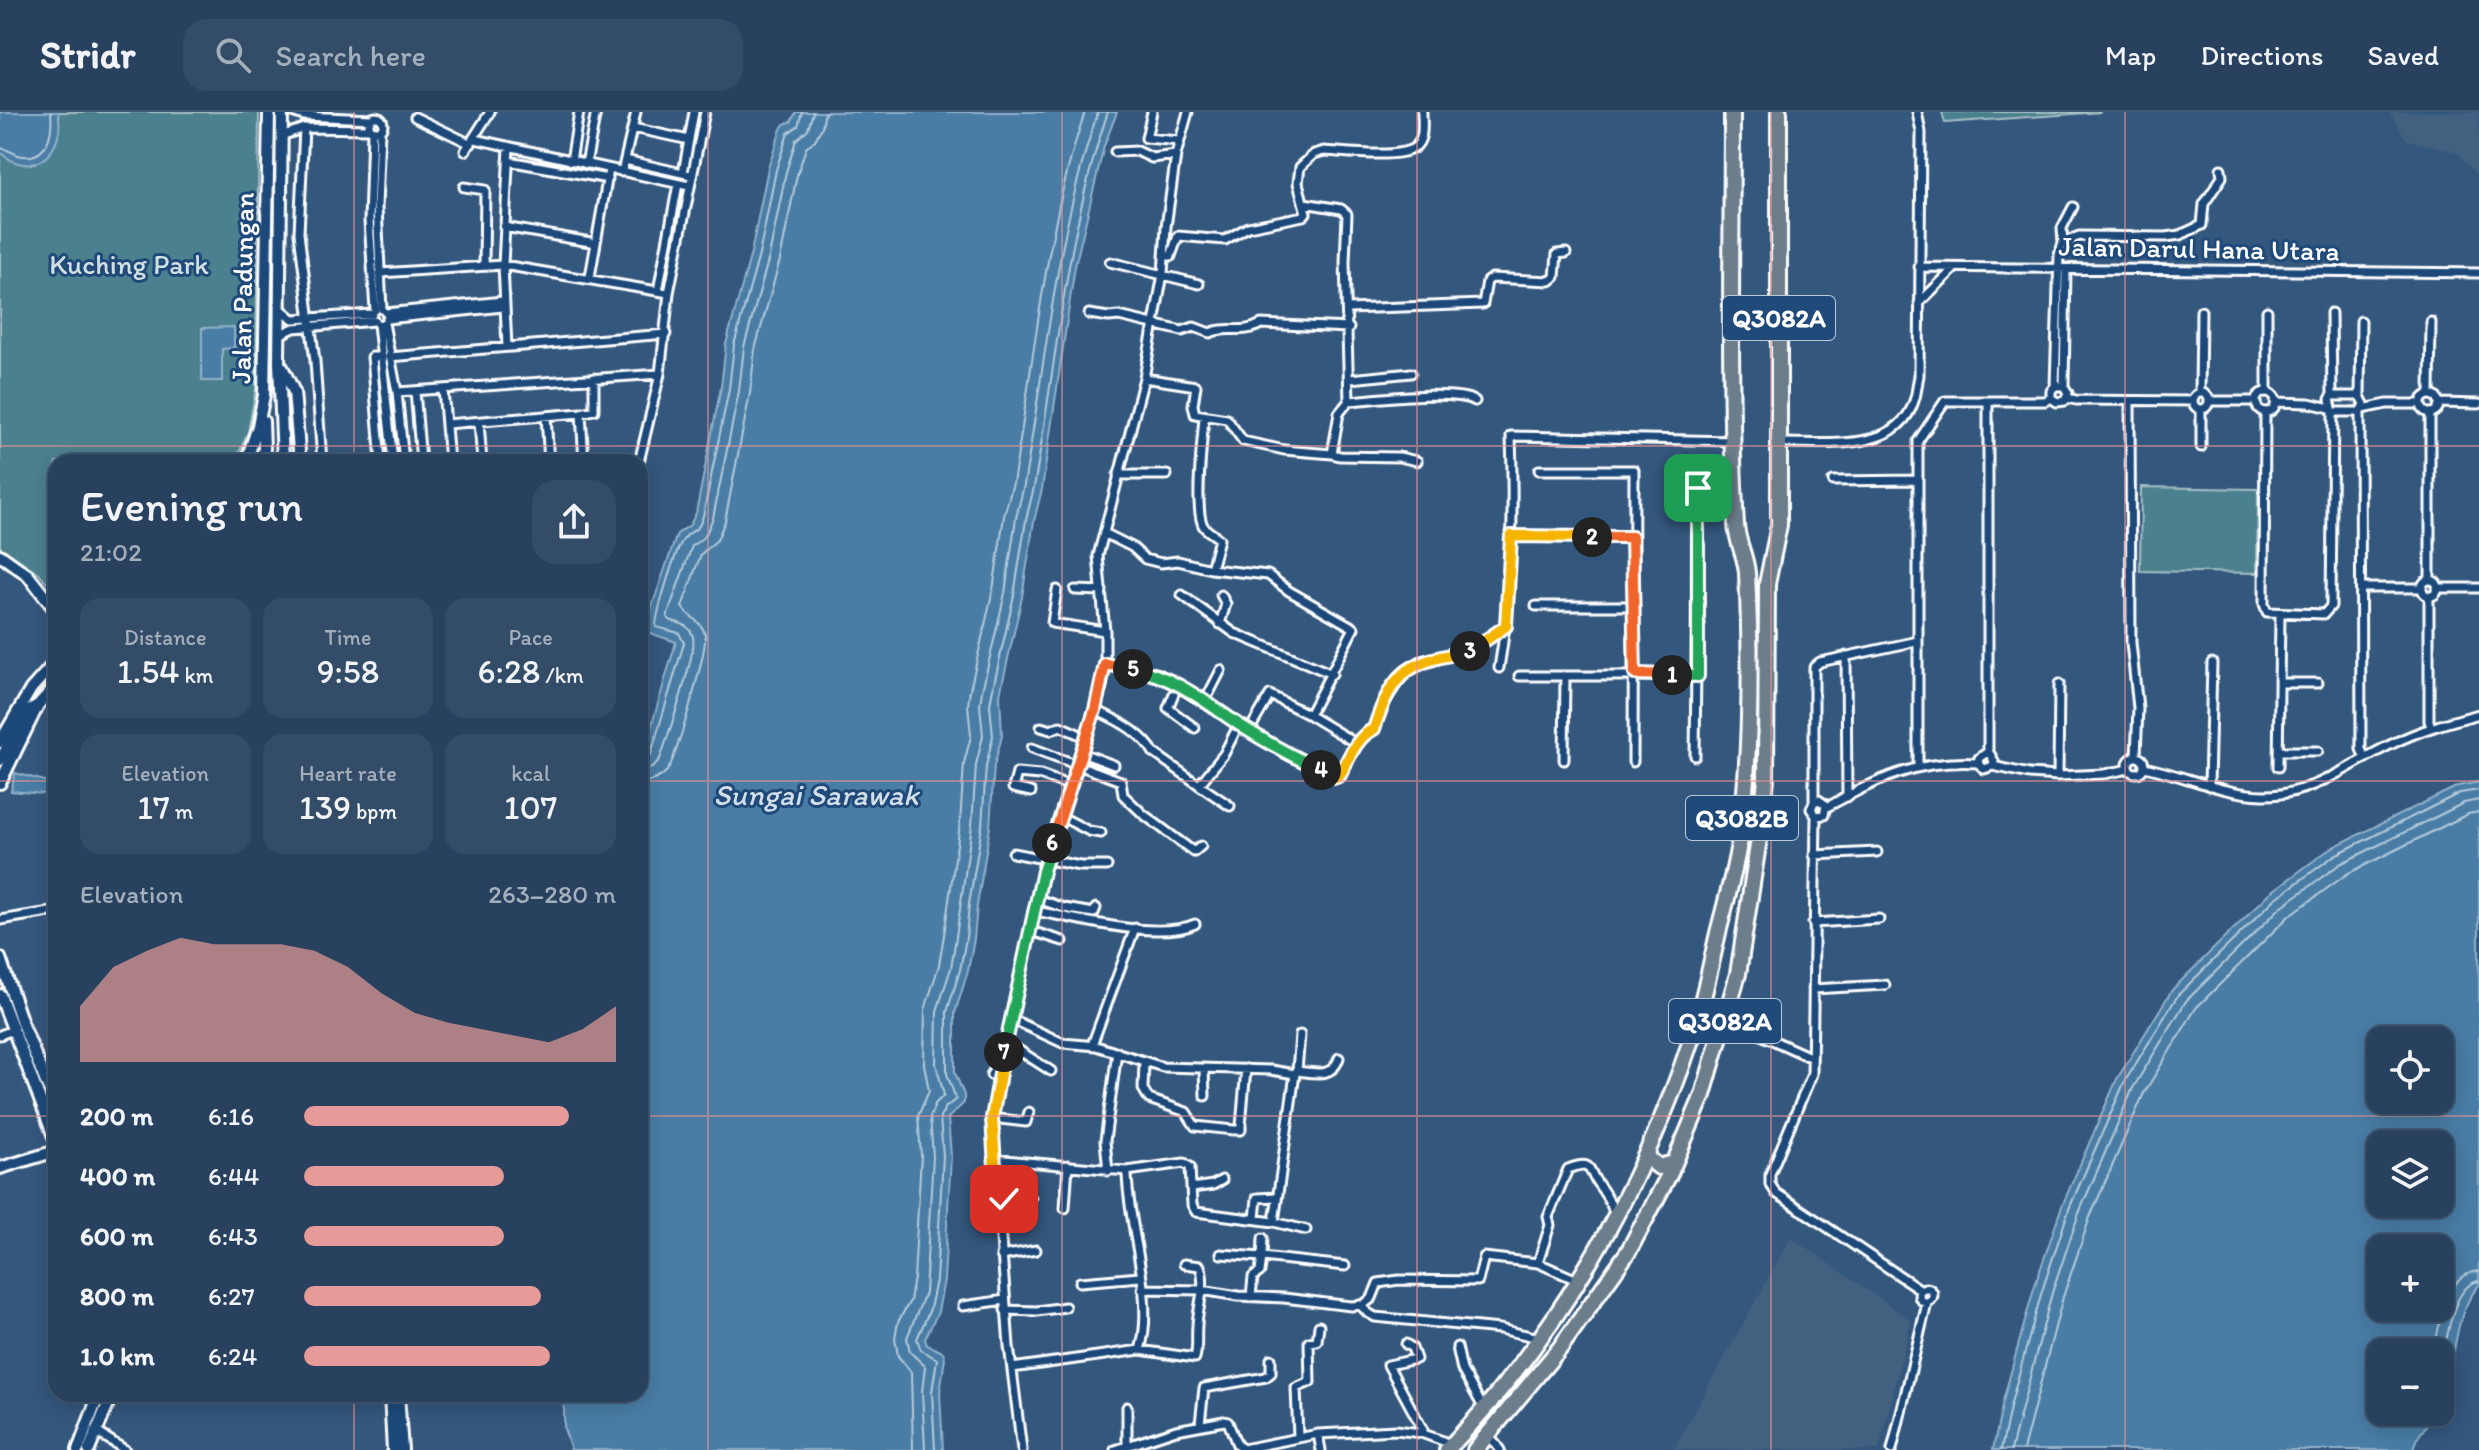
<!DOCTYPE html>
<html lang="en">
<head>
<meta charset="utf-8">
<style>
  :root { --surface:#27415e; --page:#334c67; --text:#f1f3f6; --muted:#a4afbc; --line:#435a73; --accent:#e69b98 }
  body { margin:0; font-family:Itim,sans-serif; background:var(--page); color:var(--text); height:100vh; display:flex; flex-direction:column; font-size:30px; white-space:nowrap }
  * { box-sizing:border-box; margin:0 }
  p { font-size:26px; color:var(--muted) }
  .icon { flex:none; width:44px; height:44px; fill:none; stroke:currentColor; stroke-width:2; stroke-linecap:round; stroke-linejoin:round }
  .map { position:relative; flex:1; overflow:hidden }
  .panel { position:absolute; left:48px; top:342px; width:600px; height:948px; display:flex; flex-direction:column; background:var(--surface); border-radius:24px; box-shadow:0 4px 20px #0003,0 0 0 2px var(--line) }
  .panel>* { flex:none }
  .controls { position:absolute; left:2366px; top:914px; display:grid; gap:16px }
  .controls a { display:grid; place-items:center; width:88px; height:88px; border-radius:16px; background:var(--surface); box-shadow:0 4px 20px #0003,0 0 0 2px var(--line); font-size:40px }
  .pin { position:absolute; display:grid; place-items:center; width:68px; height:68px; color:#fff; margin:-34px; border-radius:16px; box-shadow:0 4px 12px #0006 }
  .km { position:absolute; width:40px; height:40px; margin:-20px; border-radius:50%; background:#222; color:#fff; font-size:22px; line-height:40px; text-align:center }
  .round { display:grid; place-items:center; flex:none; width:84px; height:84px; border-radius:24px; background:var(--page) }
  .head { display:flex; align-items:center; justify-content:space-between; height:136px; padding:0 32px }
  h1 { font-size:44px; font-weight:600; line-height:60px }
  .figures { display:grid; grid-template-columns:repeat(3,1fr); gap:12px; height:136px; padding:8px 32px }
  .figures div { display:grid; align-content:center; border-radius:20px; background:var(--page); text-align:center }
  .figures b { font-size:34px; font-weight:600 }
  .figures small { font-size:22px; font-weight:400 }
  .figures p { font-size:22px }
  .chart { height:224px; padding:16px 32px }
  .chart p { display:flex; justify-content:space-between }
  .chart svg { width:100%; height:144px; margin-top:8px; fill:var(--accent); opacity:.7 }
  ul { padding:0 32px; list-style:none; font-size:26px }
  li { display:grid; grid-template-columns:128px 96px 1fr; align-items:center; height:60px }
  li i { height:20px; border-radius:10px; background:var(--accent) }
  header { display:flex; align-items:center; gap:48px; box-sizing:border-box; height:112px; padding:0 40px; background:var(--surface); border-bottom:2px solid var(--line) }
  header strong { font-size:38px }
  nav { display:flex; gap:44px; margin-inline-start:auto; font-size:28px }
  .search { width:560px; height:72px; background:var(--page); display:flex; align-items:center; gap:20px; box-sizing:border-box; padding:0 28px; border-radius:24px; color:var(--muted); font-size:30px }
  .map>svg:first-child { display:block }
</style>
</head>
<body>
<header>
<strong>Stridr</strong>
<div class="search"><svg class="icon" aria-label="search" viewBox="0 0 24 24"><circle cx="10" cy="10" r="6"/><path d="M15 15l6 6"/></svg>Search here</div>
<nav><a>Map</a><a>Directions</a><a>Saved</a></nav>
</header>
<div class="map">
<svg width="2479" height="1338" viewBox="0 0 2479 1338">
  <rect width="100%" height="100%" fill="#34577d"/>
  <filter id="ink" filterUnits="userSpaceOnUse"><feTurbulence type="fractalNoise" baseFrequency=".0125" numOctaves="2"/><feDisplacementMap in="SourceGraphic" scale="16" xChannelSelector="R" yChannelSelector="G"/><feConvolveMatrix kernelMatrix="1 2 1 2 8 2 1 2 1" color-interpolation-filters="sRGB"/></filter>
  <g filter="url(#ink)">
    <path fill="#43607f" d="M2389 0H2479V66L2457 40 2407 28Z
      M1791 1125 1911 1208 1879 1338H1673Z"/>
    <path fill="#4c818e" stroke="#a6c0c6" stroke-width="2" d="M0 0H259L256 277 248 320 235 350H56V482L39 461 0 436Z
      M1942 0H2101L1945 11Z
      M2141 375 2258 377 2257 461 2140 459Z"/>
    <path fill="#497da6" stroke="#92b1ca" stroke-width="2" fill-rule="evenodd" d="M0 0H58C67 38 33 71 0 40Z
      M796 0H1117L1104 34 1075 154 1042 377 1034 409 1022 485 1000 582 1002 624 994 654 990 715 977 794 974 827 968 859 955 901V961L964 983V991L948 1006 951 1044 944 1168 938 1200 925 1227 927 1233 943 1240 945 1246 940 1280 943 1338H571L564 1316V1282H640V653L676 530 650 521 648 515 649 503 677 422 690 413 696 401 721 275 726 232 751 141 768 56 781 17 784 12 791 10Z
      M234 215V236L222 237V269H202V216Z
      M15 661 56 672V683L11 679Z
      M2479 670V1173C2449 1209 2459 1252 2440 1291V1240H2380V1300H2436L2416 1328 2413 1338H1993L2003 1289 2034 1176 2062 1094 2117 967 2172 878 2270 781 2331 736 2458 674ZM2440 928V988H2380V928ZM2380 1032H2440V1092H2380ZM2440 1136V1196H2380V1136Z"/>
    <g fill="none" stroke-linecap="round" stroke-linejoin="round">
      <path stroke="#b6cbdb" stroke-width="2" d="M0 36C7 37 11 40 18 43 48 51 53 20 51 0
        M640 649 647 647 651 642 684 531 679 521 656 515C656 501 675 439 683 428 691 416 698 422 703 404L729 277 734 233 759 143 776 58 788 21 798 14 802 0
        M640 659 652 656 660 647C667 627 697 540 693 525 690 512 679 511 669 508L667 504 692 434 705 424 713 406 739 279 744 235 769 145 786 60 796 28 808 17 813 0
        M640 671C651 670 660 667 667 659 676 647 708 536 705 522 701 508 688 505 682 495L701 442 717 428 725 409 750 281 755 237 780 148 797 63 806 36 815 28 822 15 825 0
        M2434 1240C2439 1214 2445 1161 2479 1159
        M2440 1267C2445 1243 2449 1173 2479 1169
        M913 1338 911 1260 898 1244 895 1226 898 1210 910 1189 914 1166 921 1044 918 1004 929 979 924 952 925 898 939 853 944 823 960 712 964 651 971 624 968 593 970 578 993 478 1004 404 1013 371C1035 246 1044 121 1085 0
        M925 1338 922 1280 925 1254 910 1240 907 1226 925 1181 933 1044 930 1005 935 992 944 983 936 952 937 899 951 856 956 825 972 713 976 653 983 624 980 593 982 579 1005 481 1016 406 1024 373C1046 247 1056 122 1098 0
        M935 1338 932 1280 937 1247 921 1238 917 1227 930 1197 936 1168 943 1044 940 1005 945 996 956 987 947 962V900L960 858 966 826 969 792 982 714 986 654 993 624 990 593 992 581 1014 483 1026 408 1034 375C1057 247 1065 125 1108 0
        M2001 1338 2011 1291 2042 1179 2069 1097 2124 971 2178 883 2275 787 2335 743 2460 681 2479 678
        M2011 1338 2052 1181 2079 1101 2133 976 2186 889 2281 795 2340 752 2464 691 2479 688
        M2023 1338 2063 1185 2090 1105 2144 981 2196 896 2289 804 2347 762 2468 702 2479 700"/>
      <defs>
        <path id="street" d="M292 0 304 4 371 7
          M1152 0 1146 26 1179 29
          M369 12a7 7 0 1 1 14 0a7 7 0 1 1-14 0Z
          M415 5 471 32
          M304 16 299 121 315 249 322 350
          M633 16 689 28
          M380 18 377 95 382 197
          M372 19 369 109 375 198
          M281 24 304 16 370 17
          M475 27 689 74
          M465 39 490 0
          M1115 40 1137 39 1152 46 1176 43
          M625 48 691 63
          M508 49 608 67
          M571 49 579 0
          M586 52 596 0
          M622 60 636 0
          M683 61 694 0
          M464 75 485 78 484 153
          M504 115 596 131
          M2063 131 2079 124 2166 125 2180 123 2202 113 2204 92 2222 65 2221 57
          M1164 144H1171L1178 124 1225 128 1248 115 1303 104 1306 101 1298 71 1300 55 1314 42 1324 39C1344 40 1397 47 1414 36 1425 28 1422 12 1422 0
          M1110 150 1199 172
          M1919 155 2479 161
          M380 161 503 153 669 181
          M590 165 609 57
          M658 179 678 72
          M1919 191 1955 156
          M280 196 293 207 372 202
          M1348 197 1483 192 1487 169 1492 166 1550 169 1555 165 1557 142 1566 141
          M386 201 503 189
          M2331 201 2332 284
          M1089 202 1109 205 1119 204 1182 219 1194 215 1210 221C1226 213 1243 223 1261 212L1349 216
          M387 207 503 195
          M384 211 397 280 404 350
          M378 212 393 350
          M281 222 294 216 374 209
          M507 235 503 153 509 35
          M389 245 666 222
          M1144 266 1196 274 1193 293 1195 302 1227 307 1243 329 1284 338 1332 342 1339 301 1349 289 1345 150 1347 102 1341 97 1304 91
          M1350 267 1411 261
          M2055 274 2059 143 2063 131 2062 116 2073 95
          M2064 274H2055L2051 279V286L2057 290 2065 289 2068 281 2064 274 2066 157
          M443 277 449 350
          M415 279 421 350
          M397 280 660 262
          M2267 280V199
          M2256 290a10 10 0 1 1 20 0a10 10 0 1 1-20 0Z
          M2200 281 2201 199
          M2193 289a8 8 0 1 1 16 0a8 8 0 1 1-16 0Z
          M2430 282 2431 210
          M2421 292a9 9 0 1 1 18 0a9 9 0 1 1-18 0Z
          M2360 284 2361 209
          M2067 286 2076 288 2193 289
          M1349 289C1377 287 1453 277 1475 289
          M2130 289 2131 531 2138 596 2136 644
          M2209 289H2256
          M2275 290 2309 291 2330 296
          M2440 291 2479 292
          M2363 297 2387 292H2421
          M2265 300 2264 492 2267 500 2324 502 2331 494 2333 300
          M2360 300H2333L2330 287 2332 284H2360L2364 292 2360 300 2361 637 2365 646
          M581 301 584 350
          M546 304 549 350
          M479 310 482 350
          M446 312 581 301 594 298V266
          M1780 331C1823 330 1898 342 1914 289 1917 281 1917 272 1919 264L1921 20 1917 0
          M2201 335V297
          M1332 342 1340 344 1399 345 1417 349
          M381 350 372 245H382
          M639 350 660 262 669 181 705 0
          M1539 358H1634L1633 650
          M1118 363H1167
          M1833 369 1918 368
          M1104 421 1132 435 1145 447 1161 451 1178 449 1211 457 1219 427C1215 423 1208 420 1204 415 1193 400 1203 325 1204 304
          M1511 424 1632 425
          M1211 457 1268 463 1289 479 1354 516 1309 603 1270 583 1249 619
          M2430 468V301
          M2422 476a8 8 0 1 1 16 0a8 8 0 1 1-16 0Z
          M2361 476H2422
          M2437 476H2479
          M1057 478 1052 511 1105 519
          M1075 478 1102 479
          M1182 483 1234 521 1332 562
          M2429 484V609L2431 615
          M1536 494H1633
          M1220 512 1226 492 1221 483
          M1846 544 1847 685
          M1105 552 1158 562 1289 643 1336 665 1340 663C1349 646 1356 626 1374 617L1384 591 1405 559 1421 549 1470 539 1506 514
          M1499 556C1512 479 1514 401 1511 324L1733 329
          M1519 564H1698
          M2279 571H2318
          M1178 572 1168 596 1195 616
          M1205 589 1221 558
          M1095 598C1116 607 1143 621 1154 641L1199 673 1224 642 1239 612
          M1309 603 1357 632
          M1041 615 1051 618 1060 614 1087 626
          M1032 636 1121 669 1123 683 1143 702 1194 740 1201 734
          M2278 639H2318
          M1082 641 1114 653
          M1988 641V289
          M1695 644 1698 376
          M2128 653a8 8 0 1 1 16 0a8 8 0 1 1-16 0Z
          M1564 648 1565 564
          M1918 654V329L1945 289H2045L2051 286
          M1993 654 1994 649 1990 642 1986 641 1979 646 1978 651 1984 657 1993 654 2029 662 2058 664 2104 662 2129 657
          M2144 655C2184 663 2221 682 2263 683 2313 684 2349 652 2392 632 2420 618 2449 610 2479 602
          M2278 655 2280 502
          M2058 664 2059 572
          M1199 673 1230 694
          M2209 674 2212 551
          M1031 680 1013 676 1017 661 1040 663 1071 674
          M1814 690 1819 688 1826 693 1824 703 1816 704 1811 697 1814 690V555L1820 550 1918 529
          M1827 695C1879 667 1917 647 1978 651
          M1060 704 1089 719 1101 721
          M1816 704 1812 962 1770 1062V1072L1776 1081 1921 1178
          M1013 741 1080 754H1107
          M1814 743 1877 740
          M1038 787 1064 796 1094 801 1096 796
          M1036 799C1075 806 1158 829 1195 812
          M0 808 56 799
          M1813 811 1879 807
          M1031 819 1063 829
          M1813 877 1885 873
          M1011 907 1063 931 1096 934 1163 955 1271 958 1295 962 1274 1110 1196 1100 1192 1093 1190 1055 1184 1051 1127 1059C1127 1113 1156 1187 1140 1238
          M1726 907 1812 946
          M0 923 13 918
          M1006 930 1051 959
          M1092 933 1135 816
          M1144 950 1143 977 1149 987 1186 1000 1195 1014 1234 1018H1241V1014L1246 957
          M1204 957 1205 984
          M1297 959 1300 923
          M1295 962 1297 959C1315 961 1333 966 1339 946
          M991 963 998 950H1002
          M992 1006 1026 1010 1029 1000
          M994 1047 1127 1059
          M1108 1059 1105 1029 1117 940
          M1192 1076 1213 1073 1222 1068
          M997 1086H1031
          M1065 1096 1068 1053
          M1255 1107 1257 1086 1277 1085
          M1274 1110 1306 1118
          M1263 1126 1262 1145 1345 1154
          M1221 1142 1262 1145 1260 1160 1253 1165 1251 1185
          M1001 1144 1036 1138
          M1538 1151 1550 1113 1548 1105 1568 1057C1594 1047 1587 1058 1598 1072 1606 1082 1610 1089 1615 1102
          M1080 1170 1140 1165
          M1919 1183a7 7 0 1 1 14 0a7 7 0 1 1-14 0Z
          M1142 1177 1202 1178 1238 1184 1284 1186 1351 1194 1363 1193 1372 1186 1378 1171 1399 1168 1478 1169 1484 1145 1538 1151 1577 1168
          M1360 1193 1368 1201 1375 1205 1500 1217 1539 1226
          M963 1194 1005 1188
          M1005 1198 1037 1199 1065 1195
          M1406 1232 1412 1236 1416 1247 1388 1253 1423 1318 1421 1321
          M1457 1235 1462 1258 1484 1297
          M1012 1256 1140 1238 1195 1246C1198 1235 1196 1224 1197 1213 1198 1193 1207 1173 1200 1154L1184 1152
          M1200 1312 1204 1276 1266 1265 1271 1261V1247
          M97 1320 125 1338
          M1318 1322 1321 1338
          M1489 1323 1500 1338
          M1298 1325 1296 1276 1310 1270 1309 1230 1317 1229 1319 1214
          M1127 1333V1295
          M1022 1338 1009 1234 992 1006 999 963 1043 759 1102 574 1105 552V519L1098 444 1144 266 1163 162 1166 115 1176 43 1188 0
          M1115 1338 1176 1318 1224 1309 1228 1310 1237 1333 1243 1337 1318 1322 1396 1318 1421 1321 1443 1329 1449 1334
          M1892 1338 1927 1191"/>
        <path id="secondary" d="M282 0 279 250 283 350
          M282 255 294 280 300 350
          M246 350 258 314 264 283 269 0
          M260 350 264 337 263 309
          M0 443 28 463 56 499
          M0 630 31 577 56 549
          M0 648 28 599 38 593
          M0 671 38 593 56 573
          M0 846 22 911 56 995
          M0 883 56 1030
          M0 1056 56 1039
          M390 1282 393 1338
          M398 1282 402 1338
          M78 1338 99 1282
          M89 1338 112 1282"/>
        <path id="highway" d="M1647 1040 1649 1047 1659 1055 1674 1051
          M1447 1338C1558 1223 1642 1077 1692 925 1703 891 1710 856 1718 821 1727 785 1738 748 1742 710 1751 630 1751 542 1747 461 1746 445 1737 430 1736 413 1728 276 1732 137 1732 0
          M1475 1338 1560 1236 1628 1140 1670 1061 1703 983 1738 862 1761 714 1766 667 1767 472 1779 413V0"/>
      </defs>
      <use href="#street" stroke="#fff" stroke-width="13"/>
      <use href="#secondary" stroke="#fff" stroke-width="16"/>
      <use href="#highway" stroke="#fff" stroke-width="20"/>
      <use href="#street" stroke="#1f4a7a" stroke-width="7"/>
      <use href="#secondary" stroke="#1f4a7a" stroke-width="10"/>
      <use href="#highway" stroke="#6c7d8b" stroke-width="14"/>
    </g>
  </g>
  <g fill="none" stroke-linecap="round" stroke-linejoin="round" filter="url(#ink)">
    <defs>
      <path id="split-1" d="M1672 563 1698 564V376"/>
      <path id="split-2" d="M1592 425H1632L1635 562 1672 563"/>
      <path id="split-3" d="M1470 539 1506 514 1511 424 1592 425"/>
      <path id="split-4" d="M1321 658 1336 665 1340 663C1349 646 1356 625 1374 617 1393 556 1411 550 1470 539"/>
      <path id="split-5" d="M1133 557C1174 564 1204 589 1238 612 1264 629 1292 644 1321 658"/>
      <path id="split-6" d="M1052 731 1095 598 1105 552 1133 557"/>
      <path id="split-7" d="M1004 940 1043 759 1052 731"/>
      <path id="split-8" d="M1004 940 992 1006 997 1086 1004 1087"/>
    </defs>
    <use href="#split-1" stroke="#fff" stroke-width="16"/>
    <use href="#split-2" stroke="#fff" stroke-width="16"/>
    <use href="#split-3" stroke="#fff" stroke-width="16"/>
    <use href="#split-4" stroke="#fff" stroke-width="16"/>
    <use href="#split-5" stroke="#fff" stroke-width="16"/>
    <use href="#split-6" stroke="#fff" stroke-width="16"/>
    <use href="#split-7" stroke="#fff" stroke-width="16"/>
    <use href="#split-8" stroke="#fff" stroke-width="16"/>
    <use href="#split-1" stroke="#22a559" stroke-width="10"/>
    <use href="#split-2" stroke="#f0652b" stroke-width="10"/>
    <use href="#split-3" stroke="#f5b400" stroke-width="10"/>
    <use href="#split-4" stroke="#f5b400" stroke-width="10"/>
    <use href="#split-5" stroke="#22a559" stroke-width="10"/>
    <use href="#split-6" stroke="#f0652b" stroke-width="10"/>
    <use href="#split-7" stroke="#22a559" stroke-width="10"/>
    <use href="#split-8" stroke="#f5b400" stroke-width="10"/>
  </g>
  <path fill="none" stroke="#ea9494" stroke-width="2" stroke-opacity="0.55" d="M354 0V350M708 0V1338M1062 0V1338M1417 0V1338M1771 0V1338M2125 0V1338M0 334H2479M0 669H56M640 669H2479M0 1004H56M640 1004H2479M354 1282V1338"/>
  <g text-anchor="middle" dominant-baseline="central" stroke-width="6" stroke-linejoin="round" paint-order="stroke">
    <g fill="#1f4a7a" stroke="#bcc9d7" stroke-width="2">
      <rect x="1723" y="184" width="112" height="44" rx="6"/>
      <rect x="1686" y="684" width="112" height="44" rx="6"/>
      <rect x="1669" y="887" width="112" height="44" rx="6"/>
    </g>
    <g font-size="26" font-weight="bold" fill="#fff">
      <text x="1779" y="206">Q3082A</text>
      <text x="1742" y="706">Q3082B</text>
      <text x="1725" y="909">Q3082A</text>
    </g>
    <g font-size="28" fill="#fff" stroke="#1f4a7a">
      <text transform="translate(2199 136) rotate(1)">Jalan Darul Hana Utara</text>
      <text transform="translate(242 176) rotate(-89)">Jalan Padungan</text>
    </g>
    <g font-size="28" fill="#d2e0e3" stroke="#1f4a7a">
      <text x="129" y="152">Kuching Park</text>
    </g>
    <g font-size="30" font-style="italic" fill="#d2dee9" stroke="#1f4a7a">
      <text x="816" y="682">Sungai Sarawak</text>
    </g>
  </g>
</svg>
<div class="controls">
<a><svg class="icon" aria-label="locate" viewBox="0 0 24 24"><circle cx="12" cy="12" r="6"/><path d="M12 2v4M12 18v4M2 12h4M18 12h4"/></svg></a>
<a><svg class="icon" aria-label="layers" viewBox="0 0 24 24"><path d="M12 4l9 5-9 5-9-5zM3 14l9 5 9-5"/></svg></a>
<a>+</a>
<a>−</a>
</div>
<div class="pin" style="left:1698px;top:376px;background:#1e9e55"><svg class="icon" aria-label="arrive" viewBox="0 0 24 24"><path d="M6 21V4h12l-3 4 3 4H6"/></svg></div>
<div class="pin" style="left:1004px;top:1087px;background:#d93025"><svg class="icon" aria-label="check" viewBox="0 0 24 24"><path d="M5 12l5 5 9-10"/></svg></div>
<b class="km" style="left:1672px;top:563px">1</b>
<b class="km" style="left:1592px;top:425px">2</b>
<b class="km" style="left:1470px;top:539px">3</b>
<b class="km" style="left:1321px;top:658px">4</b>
<b class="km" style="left:1133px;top:557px">5</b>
<b class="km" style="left:1052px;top:731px">6</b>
<b class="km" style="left:1004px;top:940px">7</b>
<section class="panel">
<div class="head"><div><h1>Evening run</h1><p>21:02</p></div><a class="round"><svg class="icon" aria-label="share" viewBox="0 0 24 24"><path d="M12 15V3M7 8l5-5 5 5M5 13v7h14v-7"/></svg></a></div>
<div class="figures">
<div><p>Distance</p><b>1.54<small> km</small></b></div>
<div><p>Time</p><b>9:58</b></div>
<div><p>Pace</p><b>6:28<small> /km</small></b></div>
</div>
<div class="figures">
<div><p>Elevation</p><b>17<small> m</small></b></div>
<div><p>Heart rate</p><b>139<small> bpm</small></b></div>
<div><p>kcal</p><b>107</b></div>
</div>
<div class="chart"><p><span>Elevation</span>263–280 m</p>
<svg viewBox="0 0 160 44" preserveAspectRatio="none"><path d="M0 44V27L10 15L20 10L30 6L40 8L50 8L60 8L70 10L80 15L90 23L100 29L110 32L120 34L130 36L140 38L150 34L160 27V44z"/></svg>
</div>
<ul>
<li><b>200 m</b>6:16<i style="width:85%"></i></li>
<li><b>400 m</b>6:44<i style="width:64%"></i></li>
<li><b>600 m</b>6:43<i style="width:64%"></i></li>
<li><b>800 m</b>6:27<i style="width:76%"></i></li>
<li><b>1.0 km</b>6:24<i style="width:79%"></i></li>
</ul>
</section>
</div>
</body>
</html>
